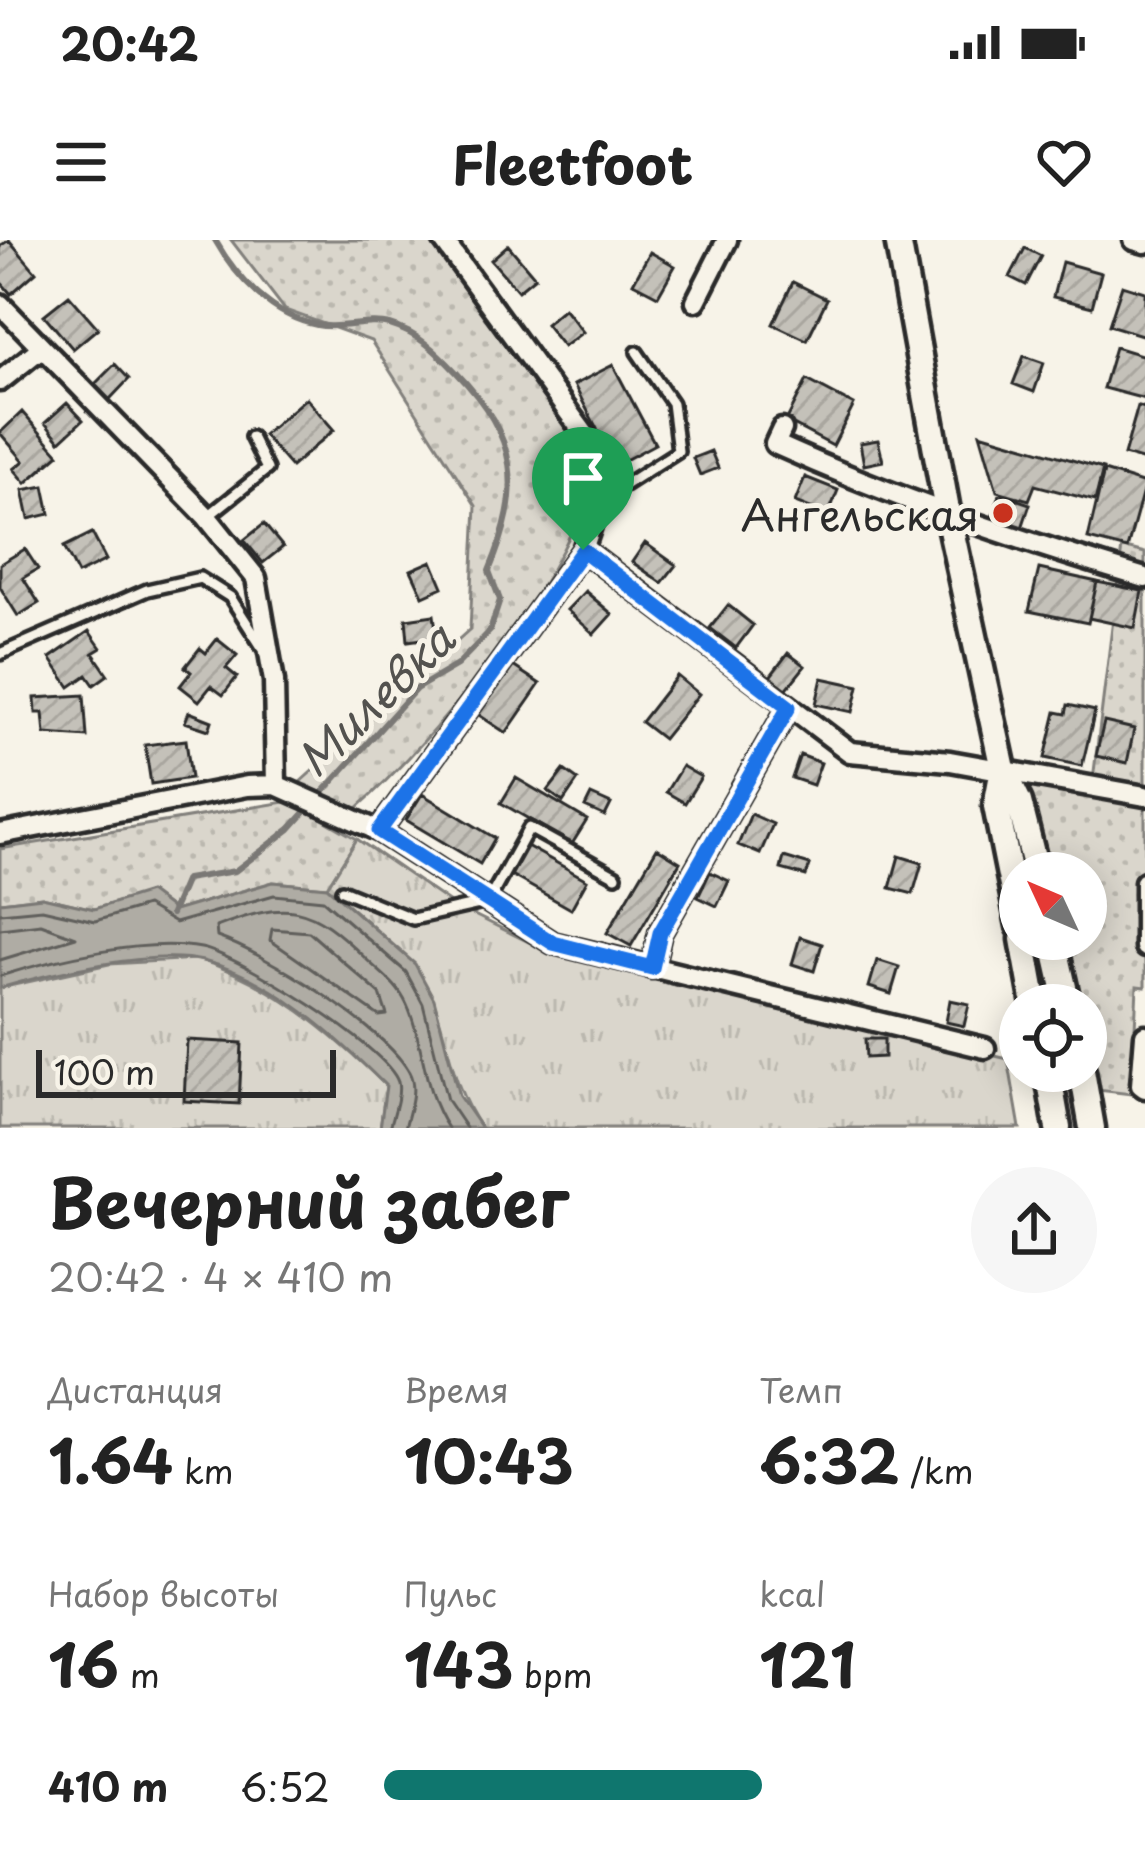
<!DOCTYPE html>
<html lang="ru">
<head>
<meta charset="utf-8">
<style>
  :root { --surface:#fff; --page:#f6f6f6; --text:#222; --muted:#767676; --accent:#0f766e }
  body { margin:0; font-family:"Playpen Sans",sans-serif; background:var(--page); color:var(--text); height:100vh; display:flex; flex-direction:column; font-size:45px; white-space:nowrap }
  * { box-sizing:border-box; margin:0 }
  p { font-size:39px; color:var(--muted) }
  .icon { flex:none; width:66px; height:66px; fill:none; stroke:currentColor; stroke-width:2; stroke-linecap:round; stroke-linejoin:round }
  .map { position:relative; height:888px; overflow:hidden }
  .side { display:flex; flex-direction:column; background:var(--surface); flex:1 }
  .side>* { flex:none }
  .needle { width:78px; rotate:314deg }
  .buttons { position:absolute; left:999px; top:612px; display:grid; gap:24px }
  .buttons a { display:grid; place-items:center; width:108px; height:108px; border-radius:50%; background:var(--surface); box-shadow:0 6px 30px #0003; font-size:60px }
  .scale { position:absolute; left:36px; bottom:30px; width:300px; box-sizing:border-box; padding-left:12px; border:6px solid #2b2b2b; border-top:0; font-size:33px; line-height:42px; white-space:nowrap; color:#2b2b2b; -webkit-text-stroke:9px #f7f3e8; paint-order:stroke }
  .pin { position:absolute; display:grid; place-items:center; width:102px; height:102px; color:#fff; margin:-123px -51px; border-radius:50% 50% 50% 0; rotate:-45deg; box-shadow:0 0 12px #0007 }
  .pin .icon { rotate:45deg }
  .round { display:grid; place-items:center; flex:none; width:126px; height:126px; border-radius:63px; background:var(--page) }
  .overview { display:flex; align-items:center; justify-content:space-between; height:204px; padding:0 48px }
  h1 { font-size:66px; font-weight:700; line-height:90px }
  .stats { display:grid; grid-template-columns:repeat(3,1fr); gap:18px; height:204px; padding:12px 48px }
  .stats div { display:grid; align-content:center }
  .stats b { font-size:60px; font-weight:700 }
  .stats small { font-size:33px; font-weight:400 }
  .stats p { font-size:33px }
  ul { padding:0 48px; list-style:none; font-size:39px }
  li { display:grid; grid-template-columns:192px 144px 1fr; align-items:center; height:90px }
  li i { height:30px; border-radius:15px; background:var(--accent) }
  .status { display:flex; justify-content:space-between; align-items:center; height:84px; padding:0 60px; background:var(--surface); direction:ltr }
  .status svg { height:33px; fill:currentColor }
  header { display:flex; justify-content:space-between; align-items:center; height:156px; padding:0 48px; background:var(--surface); font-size:54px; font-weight:700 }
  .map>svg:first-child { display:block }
</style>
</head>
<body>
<div class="status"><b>20:42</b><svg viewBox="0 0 49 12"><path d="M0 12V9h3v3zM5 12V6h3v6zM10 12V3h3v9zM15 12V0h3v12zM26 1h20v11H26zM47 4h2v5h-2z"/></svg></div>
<header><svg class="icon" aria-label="menu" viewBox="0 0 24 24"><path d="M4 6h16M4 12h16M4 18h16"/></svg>Fleetfoot<svg class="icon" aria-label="heart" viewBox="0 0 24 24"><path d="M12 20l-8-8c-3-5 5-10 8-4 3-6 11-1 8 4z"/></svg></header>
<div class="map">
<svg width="1145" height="888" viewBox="0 0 1145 888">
  <defs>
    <pattern id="grass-dots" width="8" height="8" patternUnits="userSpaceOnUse" patternTransform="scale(3)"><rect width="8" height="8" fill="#dad6cc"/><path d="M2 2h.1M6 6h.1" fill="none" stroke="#bbb8af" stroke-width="1.8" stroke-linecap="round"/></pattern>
    <pattern id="park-tufts" width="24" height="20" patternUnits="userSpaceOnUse" patternTransform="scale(3)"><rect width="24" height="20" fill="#dad6cc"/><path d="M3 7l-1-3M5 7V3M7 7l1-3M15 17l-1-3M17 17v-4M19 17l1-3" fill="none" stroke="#bbb8af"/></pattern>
    <pattern id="building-hatch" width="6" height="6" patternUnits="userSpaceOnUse" patternTransform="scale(3)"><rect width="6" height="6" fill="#c4c1b9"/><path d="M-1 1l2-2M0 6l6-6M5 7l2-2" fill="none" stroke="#a9a69f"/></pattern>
  </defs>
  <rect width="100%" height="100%" fill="#f7f3e8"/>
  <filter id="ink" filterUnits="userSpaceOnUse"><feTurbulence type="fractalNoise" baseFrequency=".00833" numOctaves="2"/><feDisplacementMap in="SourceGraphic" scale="24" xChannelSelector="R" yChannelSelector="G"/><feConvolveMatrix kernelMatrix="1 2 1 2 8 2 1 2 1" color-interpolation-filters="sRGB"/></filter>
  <g filter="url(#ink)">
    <path fill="url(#grass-dots)" stroke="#82807c" stroke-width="3" d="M231 0H431L595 229C567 340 441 493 356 569L298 544 470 389 476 266 371 101 285 70Z
      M1122 307 1145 313V747L1137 746 1132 854 1097 850 1086 804V765H1077L1063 699H1086V633H1048L1026 540 1092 548Z
      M291 561 357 599 327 647 273 642 174 671 149 653 94 669 42 657 0 662V609Z"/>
    <path fill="url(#park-tufts)" stroke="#82807c" stroke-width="3" d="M357 599 450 663 547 711 1008 819 1020 888H481C453 848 450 809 435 765 422 724 359 675 327 647Z
      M197 719C270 741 332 793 386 846L380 888H0V748L109 724Z"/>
    <path fill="#afaca4" stroke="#7a7874" stroke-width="3" d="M273 642 327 647 415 724 434 759 459 856 481 888H380L386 846C337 797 272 737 203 721 153 709 49 733 0 748V662L42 657 94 669 149 652 174 671Z"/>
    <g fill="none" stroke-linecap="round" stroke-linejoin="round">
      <path stroke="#605f5b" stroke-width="3" d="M0 673 42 669 95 681 146 666 175 683 274 655 323 660 406 732 423 764 447 860 466 888
        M0 689 41 684 76 697 0 720
        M272 689 309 692 380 754 387 775 379 776 270 700Z
        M0 736C54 719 145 698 201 708 239 715 387 807 398 842 401 855 393 876 390 888
        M405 888C409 871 418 848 409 832 384 787 265 713 217 697L216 687C288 659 310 664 364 717 381 734 397 743 407 765 425 805 422 850 448 888"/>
      <path stroke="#7a7874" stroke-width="6" d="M171 674 186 639 235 631 290 589 416 449 457 425 490 391 500 360 489 331C524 248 519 198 456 132 437 112 418 93 390 85 367 79 341 90 317 85 272 77 236 37 215 0"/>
    </g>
    <path fill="url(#building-hatch)" stroke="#2b2b2b" stroke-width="3" d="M9 0 36 32 11 54 0 41V6Z
      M508 5 535 37 518 51 491 20Z
      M1025 8 1041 16 1026 45 1010 37Z
      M650 12 675 26 658 56 633 43Z
      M1062 22 1101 33 1092 67 1053 57Z
      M793 42 827 59 807 100 773 84Z
      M1122 45 1145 52V96L1109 85Z
      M69 55 98 88 73 109 44 75Z
      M564 68 583 92 563 107 545 84Z
      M1115 107 1145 116V159L1103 148Z
      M1024 116 1044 123 1034 152 1013 144Z
      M115 124 129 139 109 160 94 145Z
      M613 125 655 204 616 225 574 145Z
      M807 140 854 165 833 206 786 181Z
      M306 158 334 190 291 227 263 195Z
      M67 163 83 180 60 201 45 183Z
      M1138 166 1145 168V221L1124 215Z
      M22 172 59 214 26 243 14 229 24 221 0 193Z
      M980 193 1103 229 1095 261 1035 245 1029 260 997 251Z
      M878 200 883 221 864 225 860 203Z
      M711 211 718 228 700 235 693 218Z
      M1104 231 1145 244 1127 309 1088 299Z
      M805 237 838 250 828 275 795 262Z
      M44 246 50 274 29 279 23 250Z
      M1000 254 1030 264 1022 288 992 278Z
      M264 284 283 307 263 323 244 300Z
      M92 293 106 320 78 334 64 307Z
      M645 303 676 325 662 343 632 322Z
      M25 309 38 329 23 338 39 363 18 376 0 347V324Z
      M432 321 443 347 423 356 411 330Z
      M1039 329 1097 342 1088 383 1029 371Z
      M1097 342 1142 351 1135 388 1089 378Z
      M585 351 612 374 594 394 567 370Z
      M728 365 753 385 736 408 710 388Z
      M434 375 437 397 408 401 406 379Z
      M89 391 101 408 93 413 108 435 94 445 87 435 70 447 50 418Z
      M217 399 237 415 226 428 237 437 223 455 211 446 199 461 180 446 191 432 185 427 200 408 206 413Z
      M788 413 805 426 785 451 769 438Z
      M510 424 540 444 506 493 476 473Z
      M677 436 699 454 663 499 641 482Z
      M822 438 859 446 853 472 816 464Z
      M84 455 87 497 45 494 43 473H36L35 458Z
      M1068 465 1095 471 1082 526 1045 518 1056 472 1066 474Z
      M189 472 212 481 209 490 185 482Z
      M1104 482 1134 489 1127 523 1096 516Z
      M186 500 191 538 151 544 145 505Z
      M800 515 821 523 813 545 792 538Z
      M682 526 701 537 685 563 666 552Z
      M564 530 578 540 563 562 548 551Z
      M516 538 587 580 572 604 501 563Z
      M422 554 495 598 480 624 406 580Z
      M591 555 611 564 605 576 585 567Z
      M751 574 773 584 760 614 738 605Z
      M525 605 587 640 571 669 509 634Z
      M657 608 680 622 631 706 607 693Z
      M899 616 922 623 913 654 890 648Z
      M784 617 810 625 806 636 781 629Z
      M710 632 729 641 717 666 698 657Z
      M800 697 822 704 814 731 792 724Z
      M877 720 899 727 891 754 869 747Z
      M950 760 969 764 964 786 946 782Z
      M865 799H884V817L866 818Z
      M187 800 242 803 239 864 184 861Z"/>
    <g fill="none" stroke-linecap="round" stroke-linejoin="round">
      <defs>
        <path id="service" d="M604 243 620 248 678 211 672 163 637 112
          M207 277 267 229 251 197
          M0 414 147 350 200 338 230 357 262 407
          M342 650 413 679 488 662 529 588 616 636"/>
        <path id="minor" d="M443 0 610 229 583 310 850 512 950 521 1145 556
          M1134 0 1145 3
          M696 61 727 0
          M0 64 207 277 256 338 274 441 276 545
          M0 141 40 109
          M782 189 775 204C896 259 1019 300 1145 338
          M379 591 583 310
          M0 594 247 546 276 545 379 591 553 703 985 808
          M1145 642V707
          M652 728 660 693 789 467
          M1145 795 1141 845 1145 848"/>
        <path id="tertiary" d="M898 0 948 276 1003 529 1019 562 1037 633
          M1003 529 996 566 1020 686
          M1023 699 1035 765
          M1053 699 1068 765
          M1048 831 1058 888
          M1082 831 1092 888"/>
      </defs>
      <use href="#service" stroke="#2b2b2b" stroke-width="18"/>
      <use href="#minor" stroke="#2b2b2b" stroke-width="27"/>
      <use href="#tertiary" stroke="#2b2b2b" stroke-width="33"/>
      <use href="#service" stroke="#f7f3e8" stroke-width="9"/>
      <use href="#minor" stroke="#f7f3e8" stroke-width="18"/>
      <use href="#tertiary" stroke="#f7f3e8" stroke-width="24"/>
    </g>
  </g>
  <g fill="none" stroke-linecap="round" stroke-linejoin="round" filter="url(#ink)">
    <defs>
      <path id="route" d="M583 310 789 467 660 693 652 728 553 703 379 591Z"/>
    </defs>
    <use href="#route" stroke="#fff" stroke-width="24"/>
    <use href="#route" stroke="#1a73e8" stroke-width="15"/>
  </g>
  <circle fill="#c8321e" stroke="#f7f3e8" stroke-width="4.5" cx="1003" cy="273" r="12"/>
  <g text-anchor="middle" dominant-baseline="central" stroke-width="10" stroke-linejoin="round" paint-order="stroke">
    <g font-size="42" fill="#2b2b2b" stroke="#f7f3e8" text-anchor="end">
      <text x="979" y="273">Ангельская</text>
    </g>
    <g font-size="45" font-style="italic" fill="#53524f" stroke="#f7f3e8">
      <text transform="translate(374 458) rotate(-44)">Милевка</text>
    </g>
  </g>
</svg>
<div class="buttons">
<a><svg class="needle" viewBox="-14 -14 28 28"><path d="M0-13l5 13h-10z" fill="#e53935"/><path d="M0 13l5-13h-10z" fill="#767676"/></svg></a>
<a><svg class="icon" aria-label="locate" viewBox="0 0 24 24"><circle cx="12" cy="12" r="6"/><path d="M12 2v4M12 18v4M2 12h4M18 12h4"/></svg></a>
</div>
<div class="scale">100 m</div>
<div class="pin" style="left:583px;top:310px;background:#1e9e55"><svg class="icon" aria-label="arrive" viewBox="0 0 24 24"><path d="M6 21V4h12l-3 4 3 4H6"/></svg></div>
</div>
<section class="side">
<div class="overview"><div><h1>Вечерний забег</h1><p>20:42 · 4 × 410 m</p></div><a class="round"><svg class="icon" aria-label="share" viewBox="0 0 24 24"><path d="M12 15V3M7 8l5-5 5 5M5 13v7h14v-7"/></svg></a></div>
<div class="stats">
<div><p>Дистанция</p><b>1.64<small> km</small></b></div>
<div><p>Время</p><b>10:43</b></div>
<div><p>Темп</p><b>6:32<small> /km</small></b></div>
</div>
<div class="stats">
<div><p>Набор высоты</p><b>16<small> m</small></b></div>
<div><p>Пульс</p><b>143<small> bpm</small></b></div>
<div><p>kcal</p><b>121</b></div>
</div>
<ul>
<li><b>410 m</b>6:52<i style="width:53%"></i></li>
</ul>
</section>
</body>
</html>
